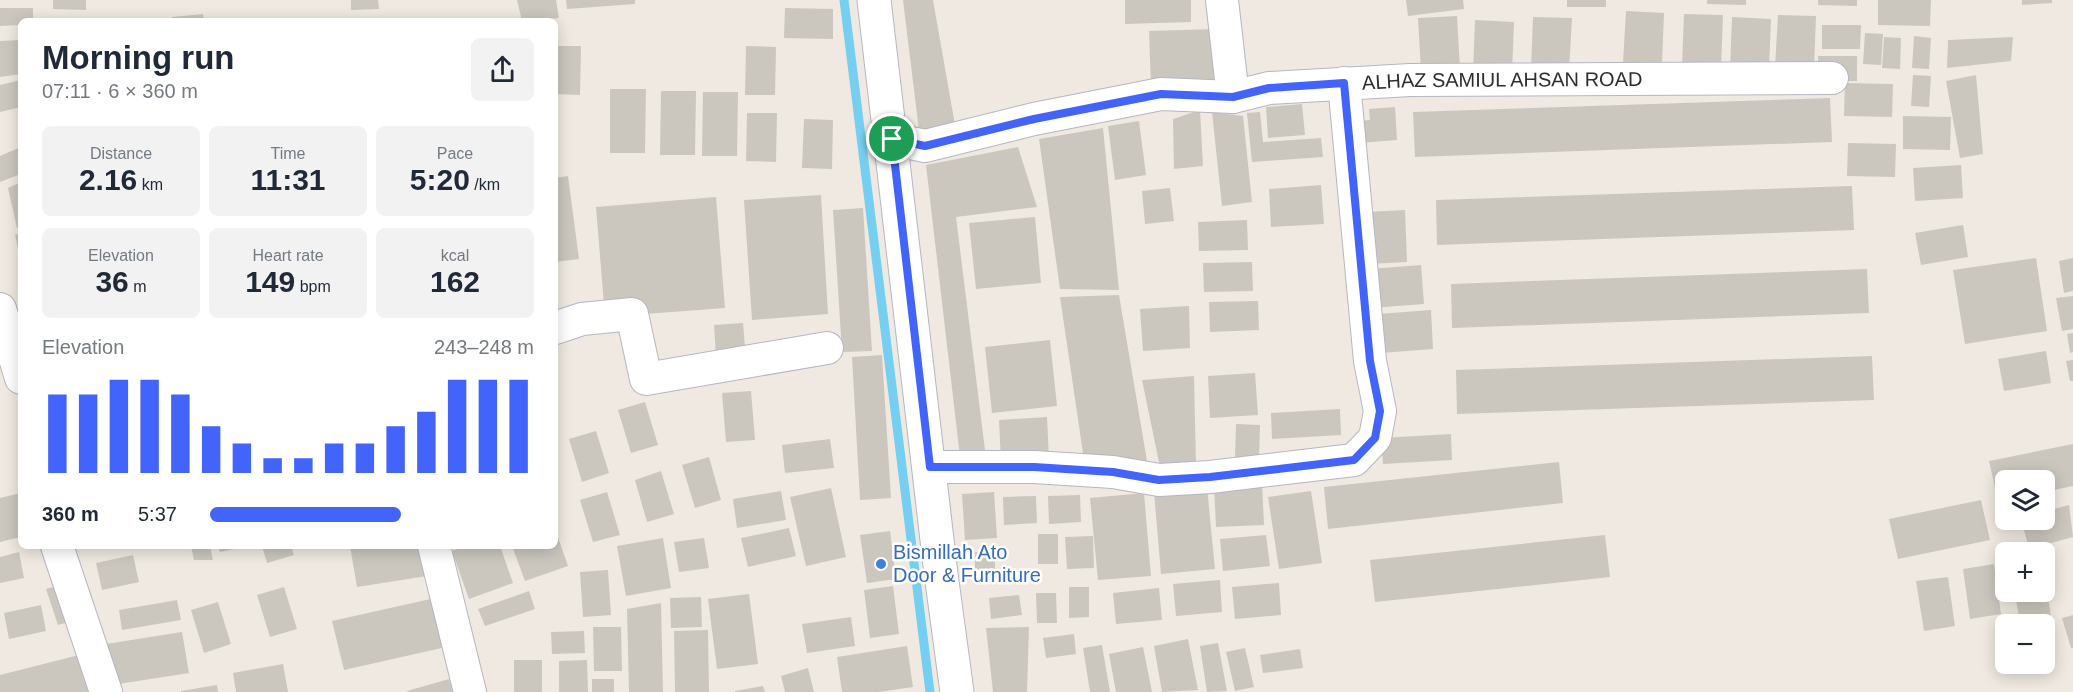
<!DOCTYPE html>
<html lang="en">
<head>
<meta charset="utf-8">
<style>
  :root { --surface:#fff; --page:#f2f2f3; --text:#1f2937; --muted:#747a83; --accent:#4264fb }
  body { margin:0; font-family:Arial,sans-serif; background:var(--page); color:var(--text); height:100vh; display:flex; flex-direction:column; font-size:22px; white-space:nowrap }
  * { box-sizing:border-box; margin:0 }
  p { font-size:20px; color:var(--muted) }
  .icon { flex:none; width:33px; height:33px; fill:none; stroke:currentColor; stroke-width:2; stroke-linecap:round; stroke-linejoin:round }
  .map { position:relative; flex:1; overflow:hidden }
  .drawer { position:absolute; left:18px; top:18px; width:540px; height:531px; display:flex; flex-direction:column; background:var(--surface); border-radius:9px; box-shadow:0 3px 15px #0003 }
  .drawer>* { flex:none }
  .controls { position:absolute; left:1995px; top:470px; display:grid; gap:12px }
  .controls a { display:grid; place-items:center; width:60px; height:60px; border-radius:9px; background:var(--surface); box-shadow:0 3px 15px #0003; font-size:30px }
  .pin { position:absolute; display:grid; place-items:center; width:51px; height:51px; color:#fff; margin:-26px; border:3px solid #fff; border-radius:50%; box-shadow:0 2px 6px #0007 }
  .round { display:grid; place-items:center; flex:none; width:63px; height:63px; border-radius:9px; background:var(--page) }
  .head { display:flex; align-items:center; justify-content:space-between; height:102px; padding:0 24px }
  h1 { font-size:33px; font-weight:600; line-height:45px }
  .metrics { display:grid; grid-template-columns:repeat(3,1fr); gap:9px; height:102px; padding:6px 24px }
  .metrics div { display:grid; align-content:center; border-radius:9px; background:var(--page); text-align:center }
  .metrics b { font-size:30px; font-weight:600 }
  .metrics small { font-size:16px; font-weight:400 }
  .metrics p { font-size:16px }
  .chart { height:168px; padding:12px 24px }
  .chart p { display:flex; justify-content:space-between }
  .chart svg { width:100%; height:108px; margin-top:6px; stroke:var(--accent); stroke-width:6 }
  ul { padding:0 24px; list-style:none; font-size:20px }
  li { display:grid; grid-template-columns:96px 72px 1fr; align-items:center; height:45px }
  li i { height:15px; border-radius:8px; background:var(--accent) }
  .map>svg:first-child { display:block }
</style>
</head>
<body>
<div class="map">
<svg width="2073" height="692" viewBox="0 0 2073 692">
  <rect width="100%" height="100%" fill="#efe9e1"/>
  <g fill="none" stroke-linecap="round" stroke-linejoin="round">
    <path stroke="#75cff0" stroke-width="9" d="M844 0 930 692"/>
  </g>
  <path fill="#cbc7bf" d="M53 0H86V10L53 9Z
    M351 0H378L379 9 351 10Z
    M517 0H556L559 18 522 21Z
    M566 0H635V4L567 9Z
    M903 0H933L955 125 919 131Z
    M1125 0H1191V22L1125 24Z
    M1406 0H1463L1464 9 1408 16Z
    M1567 0H1606V7H1567Z
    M1707 0H1746V5L1707 4Z
    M1818 0H1857V6L1818 5Z
    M1878 0H1931L1930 26 1878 25Z
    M2022 0H2052V3L2022 5Z
    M0 8H33V21H21V25L0 26Z
    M785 8 833 9V39L784 38Z
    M1626 11 1664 13 1662 65 1623 63Z
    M203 14 204 21H172V17Z
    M1684 14 1723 15 1721 68 1682 66Z
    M1778 15 1816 16 1814 68 1775 67Z
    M1457 16 1460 69 1421 71 1418 18Z
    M1533 17 1572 18 1569 71 1531 69Z
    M1732 17 1771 19 1769 71 1730 69Z
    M1475 20 1514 22 1512 74 1473 72Z
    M1822 25H1861L1860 49H1822Z
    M1216 29 1218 85 1151 87 1149 31Z
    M1865 33 1883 34 1881 65 1863 64Z
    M1914 36 1931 38 1929 69 1912 68Z
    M1884 37 1901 38 1900 69 1882 68Z
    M2013 37 2011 61 1947 68 1948 40Z
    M21 40V74L0 77V41Z
    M555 46H581L580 95 555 94Z
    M746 46 776 47 775 95H745Z
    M1818 56H1857V81H1818Z
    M1913 75 1931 76 1929 107 1911 106Z
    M1976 75 1983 154 1960 158 1946 81Z
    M21 80V107L0 112V85Z
    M1845 83 1893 84 1892 117 1844 116Z
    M610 89H646L645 153H610Z
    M661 91H696L695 155H660Z
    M703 92H738L737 156H702Z
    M1830 98 1832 142 1415 157 1413 112Z
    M1302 104 1305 135 1268 138 1266 107Z
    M1395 107 1397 140 1333 145 1332 123 1370 120 1369 109Z
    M1200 110 1203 166 1174 169 1173 119Z
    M1212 112 1243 116 1252 202 1222 206Z
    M1260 112 1263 142 1321 138 1323 157 1252 162 1247 113Z
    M747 113H777L776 162 746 161Z
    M1903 116 1951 117 1950 150 1903 149Z
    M804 119 833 120 832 169 802 168Z
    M1139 121 1146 175 1115 180 1108 126Z
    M1103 128 1119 290 1060 289 1039 139Z
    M1848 143 1896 144 1895 177 1847 176Z
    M21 147V174L0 182V156Z
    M1018 147 1037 207 956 217 985 450 960 457 926 165Z
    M1961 165 1963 198 1915 201 1913 168Z
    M568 176 579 259 555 262V178Z
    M21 182V227L17 228 8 188Z
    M1321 185 1324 224 1271 227 1269 189Z
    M1852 186 1854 230 1437 245 1436 200Z
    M1170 188 1174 221 1145 224 1142 191Z
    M821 195 828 314 752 320 744 200Z
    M716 197 725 308 605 317 596 207Z
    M863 208 872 351 842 352 833 210Z
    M1405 210 1407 262 1368 264 1366 212Z
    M1035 217 1041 283 976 289 969 223Z
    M1247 220 1248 250 1199 251 1198 222Z
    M1963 225 1968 257 1921 265 1915 233Z
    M21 233V257H20L15 235Z
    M2036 258 2047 331 1965 344 1953 270Z
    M2073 258V291L2064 293 2059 261Z
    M1252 262 1253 291 1204 292 1203 263Z
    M1421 265 1424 304 1371 308 1369 269Z
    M1867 269 1869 313 1452 328 1451 284Z
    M1119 295 1147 461 1084 460 1060 297Z
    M2073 296V329L2062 331 2056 298Z
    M1258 301 1259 330 1210 332 1209 302Z
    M1189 306 1190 348 1143 351 1140 309Z
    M1431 310 1433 349 1381 353 1378 314Z
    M743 323 747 372 717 374 714 325Z
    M2073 333V352L2070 353 2067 334Z
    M1050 340 1057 406 992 413 985 347Z
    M2046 351 2051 383 2004 391 1998 359Z
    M882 355 891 498 860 500 852 357Z
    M1872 356 1874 400 1457 414 1456 370Z
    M2073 360V381H2070L2066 361Z
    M1255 373 1258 415 1210 418 1208 376Z
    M1194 376 1196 465 1161 472 1142 380Z
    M751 391 755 440 726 442 722 393Z
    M645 402 658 445 631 453 618 410Z
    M1340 409 1341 435 1272 439 1271 413Z
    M1047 417 1049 459 1001 462 999 420Z
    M1236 424 1260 425 1259 458H1235Z
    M596 431 609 473 582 482 569 439Z
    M1451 434 1452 460 1383 464 1381 438Z
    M830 439 834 468 785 473 782 445Z
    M2073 444V486L2044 492V480H2006V500L1998 501 1989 461Z
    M709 457 721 500 695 508 682 465Z
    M1559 462 1563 503 1328 529 1324 487Z
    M661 471 674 514 647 522 635 480Z
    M1262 483 1264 525 1216 527 1214 485Z
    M1207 487 1215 569 1161 574 1154 492Z
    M831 488 846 557 806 566 790 497Z
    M781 491 786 520 737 528 733 499Z
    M1311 491 1322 563 1279 569 1268 497Z
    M607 492 620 535 593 542 580 500Z
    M994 492 997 538 965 540 962 494Z
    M21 493V537L0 542V498Z
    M1144 493 1151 576 1098 580 1090 498Z
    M1080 495 1081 522 1049 524 1048 496Z
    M1036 496 1037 523 1004 525 1003 497Z
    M1981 500 1990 540 1898 559 1889 519Z
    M2069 505 2073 537 2029 549 2021 519H2044V512Z
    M789 528 796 556 748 567 741 538Z
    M555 529 568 566 525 581 512 546H555Z
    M890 531 896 579 867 583 860 535Z
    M1038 534H1058V564H1038Z
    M1266 535 1270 566 1223 571 1220 539Z
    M1605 535 1610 577 1375 602 1370 560Z
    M1093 536 1094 568 1067 569 1065 537Z
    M663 538 671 588 626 596 617 546Z
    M704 538 709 568 679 572 674 542Z
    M191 546H210L213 560H194Z
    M218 546H244V547L220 552Z
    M262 546H291L294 555 267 563Z
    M350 546H422L427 576 357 587Z
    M466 546H500L513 583 469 599 452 551Z
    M19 552 24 578 0 583V557Z
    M975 552H995V582H975Z
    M133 555 139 582 102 590 96 563Z
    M1994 564 2001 614 1970 619 1963 569Z
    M608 570 611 615 583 617 580 572Z
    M1948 577 1955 626 1924 631 1916 581Z
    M1220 580 1222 612 1176 616 1173 584Z
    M73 581 84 618 58 625 46 589Z
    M1279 583 1281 615 1235 619 1232 587Z
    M893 586 899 634 870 638 864 590Z
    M284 587 297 629 270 637 257 595Z
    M1069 587H1089V617L1069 618Z
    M1159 588 1162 620 1116 624 1113 593Z
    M2044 589H2047L2054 638 2044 640V624H2020L2015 593Z
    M529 591 535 609 485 626 478 609Z
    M1036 593H1056L1057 623H1037Z
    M749 594 758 664 717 669 708 599Z
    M1019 595 1022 615 991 619 989 598Z
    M444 596 455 645 344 670 332 621Z
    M701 597 702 627 671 628 670 598Z
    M177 600 181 620 122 630 119 610Z
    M218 602 231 644 204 653 191 610Z
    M661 603 663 692H629L627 609Z
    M41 605 46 631 9 639 4 613Z
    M2073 615V648H2071L2062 618Z
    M851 617 855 646 807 653 802 624Z
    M593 627H621L622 671H594Z
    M1029 627 1027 692H993L986 628Z
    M708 630 709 692H675L674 631Z
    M584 631 585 653 552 654 551 632Z
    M182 632 189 673 112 685 106 644Z
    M1074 634 1076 654 1046 658 1043 638Z
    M1188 639 1198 690 1162 692 1154 646Z
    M1218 643 1227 691 1207 692 1200 646Z
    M1102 645 1110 692H1090L1083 648Z
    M907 646 913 687 879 692H842L837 657Z
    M1143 647 1152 692H1116L1109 654Z
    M1245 648 1254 687 1235 691 1226 652Z
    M1300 649 1303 668 1263 673 1260 655Z
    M79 655 88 692H0V675Z
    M514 660H542V692H514Z
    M587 660 588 692H559V661Z
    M283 664 288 692H236L233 673Z
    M808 668 814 692H785L781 676Z
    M449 679 453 692H408L407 691Z
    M592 679H614V692H592Z
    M217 685 218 692H181V691Z
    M763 686 765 692H735V691Z"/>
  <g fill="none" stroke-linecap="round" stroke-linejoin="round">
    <defs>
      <g id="minor">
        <path d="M1222 0 1233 97"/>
        <path id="s1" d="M892 139 925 146 1034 119 1161 94 1233 97 1269 88 1410 80 1832 78"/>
        <path d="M0 309 21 378"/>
        <path d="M555 328 582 319 632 314 646 379 827 348"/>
        <path d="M930 467H1034L1113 472 1159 480 1210 477 1354 460 1375 438 1380 411 1370 361 1344 83"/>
        <path d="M57 546 106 692"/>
        <path d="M434 546 470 692"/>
      </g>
      <path id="secondary" d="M874 0 941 574 957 692"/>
    </defs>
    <use href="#minor" stroke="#b4b7c1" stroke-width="34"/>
    <use href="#secondary" stroke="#b4b7c1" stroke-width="35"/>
    <use href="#minor" stroke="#fff" stroke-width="32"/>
    <use href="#secondary" stroke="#fff" stroke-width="33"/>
  </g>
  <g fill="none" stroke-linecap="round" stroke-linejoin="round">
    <defs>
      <path id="route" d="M1344 83 1370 361 1380 411 1375 438 1354 460 1210 477 1159 480 1113 472 1034 467H930L892 139 925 146 1034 119 1161 94 1233 97 1269 88Z"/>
    </defs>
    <use href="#route" stroke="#fff" stroke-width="12"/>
    <use href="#route" stroke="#4264fb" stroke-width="8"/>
  </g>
  <circle fill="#3f7fe0" stroke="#fff" stroke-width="2" cx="881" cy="564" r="6"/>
  <g text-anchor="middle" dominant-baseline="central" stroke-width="5" stroke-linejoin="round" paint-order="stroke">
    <g font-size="20" fill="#2e2e2e" stroke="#fff">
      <text stroke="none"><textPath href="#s1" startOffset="618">ALHAZ SAMIUL AHSAN ROAD</textPath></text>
    </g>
    <g font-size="20" fill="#366cbe" stroke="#fff" text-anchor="start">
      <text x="893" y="552">Bismillah Ato<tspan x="893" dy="23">Door &amp; Furniture</tspan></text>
    </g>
  </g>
</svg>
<div class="controls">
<a><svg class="icon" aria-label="layers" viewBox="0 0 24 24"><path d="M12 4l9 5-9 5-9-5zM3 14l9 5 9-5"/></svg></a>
<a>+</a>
<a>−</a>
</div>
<div class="pin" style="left:892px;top:139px;background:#1e9e55"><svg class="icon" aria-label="arrive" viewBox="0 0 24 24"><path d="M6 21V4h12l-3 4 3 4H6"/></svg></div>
<section class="drawer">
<div class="head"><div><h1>Morning run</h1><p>07:11 · 6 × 360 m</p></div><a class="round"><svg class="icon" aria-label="share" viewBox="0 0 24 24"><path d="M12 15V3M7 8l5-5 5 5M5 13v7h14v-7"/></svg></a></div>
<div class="metrics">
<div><p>Distance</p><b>2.16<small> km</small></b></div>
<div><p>Time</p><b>11:31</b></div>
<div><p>Pace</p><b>5:20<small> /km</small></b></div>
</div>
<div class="metrics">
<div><p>Elevation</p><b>36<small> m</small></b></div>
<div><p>Heart rate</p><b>149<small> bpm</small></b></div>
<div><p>kcal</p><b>162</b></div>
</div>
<div class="chart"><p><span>Elevation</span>243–248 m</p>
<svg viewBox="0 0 160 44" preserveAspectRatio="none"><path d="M5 44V12M15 44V12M25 44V6M35 44V6M45 44V12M55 44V25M65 44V32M75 44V38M85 44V38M95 44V32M105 44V32M115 44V25M125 44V19M135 44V6M145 44V6M155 44V6"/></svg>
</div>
<ul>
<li><b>360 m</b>5:37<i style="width:59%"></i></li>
</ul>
</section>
</div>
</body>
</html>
